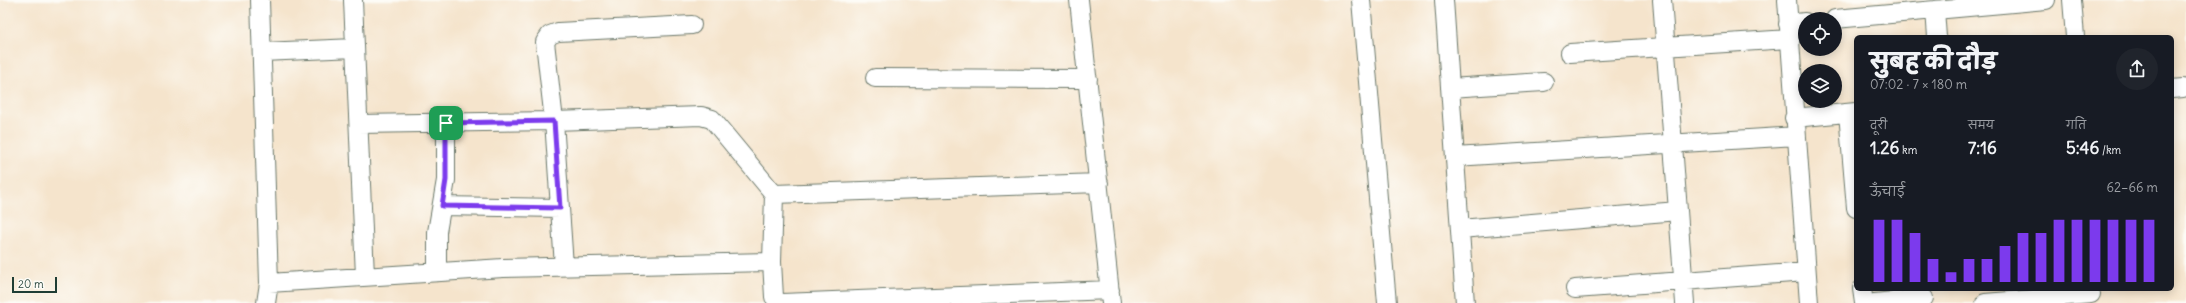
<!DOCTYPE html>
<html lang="hi">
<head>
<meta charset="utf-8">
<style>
  :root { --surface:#171b24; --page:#20242c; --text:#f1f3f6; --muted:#9ea1a6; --accent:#7c3aed }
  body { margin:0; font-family:Delius,"Playpen Sans Deva",sans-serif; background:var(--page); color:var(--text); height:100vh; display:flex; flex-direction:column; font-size:15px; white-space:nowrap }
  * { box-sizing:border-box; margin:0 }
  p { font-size:13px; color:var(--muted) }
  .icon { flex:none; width:22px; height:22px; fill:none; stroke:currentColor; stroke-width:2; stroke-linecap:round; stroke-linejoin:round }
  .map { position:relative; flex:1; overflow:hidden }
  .sheet { position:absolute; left:1854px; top:35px; width:320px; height:256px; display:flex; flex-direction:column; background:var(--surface); border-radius:6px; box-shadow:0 2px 10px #0003 }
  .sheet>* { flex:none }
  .fabs { position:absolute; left:1798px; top:12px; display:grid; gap:8px }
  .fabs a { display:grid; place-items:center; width:44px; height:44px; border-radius:50%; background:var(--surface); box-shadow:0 2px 10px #0003; font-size:20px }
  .scale { position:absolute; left:12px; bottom:10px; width:45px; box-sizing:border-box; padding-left:4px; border:2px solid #1f3d34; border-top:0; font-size:11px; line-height:14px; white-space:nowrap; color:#1f3d34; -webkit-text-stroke:3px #fdfcf7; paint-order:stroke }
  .pin { position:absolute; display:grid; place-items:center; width:34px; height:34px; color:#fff; margin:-17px; border-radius:8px; box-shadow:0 2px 6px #0006 }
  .round { display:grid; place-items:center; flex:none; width:42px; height:42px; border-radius:21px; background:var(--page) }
  .summary { display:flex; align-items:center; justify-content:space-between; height:68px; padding:0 16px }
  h1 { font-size:22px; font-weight:800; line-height:30px }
  .figures { display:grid; grid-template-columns:repeat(3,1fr); gap:6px; height:68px; padding:4px 16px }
  .figures div { display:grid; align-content:center }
  .figures b { font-size:17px; font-weight:800 }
  .figures small { font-size:11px; font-weight:400 }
  .figures p { font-size:11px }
  .chart { height:112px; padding:8px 16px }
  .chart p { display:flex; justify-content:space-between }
  .chart svg { width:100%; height:72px; margin-top:4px; stroke:var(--accent); stroke-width:6 }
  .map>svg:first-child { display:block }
</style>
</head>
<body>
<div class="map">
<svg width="2186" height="303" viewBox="0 0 2186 303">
  <rect width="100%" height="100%" fill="#fdfcf7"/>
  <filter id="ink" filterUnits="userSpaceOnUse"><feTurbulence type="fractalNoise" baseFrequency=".025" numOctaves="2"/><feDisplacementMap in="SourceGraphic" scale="8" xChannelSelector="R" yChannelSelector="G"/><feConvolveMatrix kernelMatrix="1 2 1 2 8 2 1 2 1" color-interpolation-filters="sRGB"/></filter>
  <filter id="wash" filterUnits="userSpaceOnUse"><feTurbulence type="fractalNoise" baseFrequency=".012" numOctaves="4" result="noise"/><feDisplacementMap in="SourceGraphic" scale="16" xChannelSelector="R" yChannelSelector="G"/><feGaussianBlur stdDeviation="0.9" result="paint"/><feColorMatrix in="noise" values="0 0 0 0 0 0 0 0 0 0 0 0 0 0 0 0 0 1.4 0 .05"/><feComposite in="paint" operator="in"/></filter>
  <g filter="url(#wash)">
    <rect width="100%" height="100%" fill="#f5e4cc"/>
  </g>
  <g filter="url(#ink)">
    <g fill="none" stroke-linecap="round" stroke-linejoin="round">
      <defs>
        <path id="minor" d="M260 0 269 283 503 268 772 262
          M353 0 365 276
          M1079 0 1111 303
          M1361 0 1387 303
          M1444 0 1465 303
          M1662 0 1685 303
          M1787 0 1809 303
          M2072 0 2075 37
          M1935 10 1937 37
          M1835 19 2046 0
          M1788 24 1805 22
          M262 52 355 48
          M1570 53 1789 39
          M875 78 1088 79
          M1450 88 1544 82
          M2172 89 2183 88
          M1848 113 1856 208
          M1794 118 1856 112
          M359 124 554 121 701 116 712 119 774 194 772 262 774 297 780 303
          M1455 157 1796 136
          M774 194 1099 183
          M442 206 560 208
          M1460 229 1678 211
          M564 266 554 121 545 42 550 35 558 32 692 25
          M437 272V232L446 180V123
          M1575 289 1806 272
          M1862 289 1864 303
          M266 303 269 283
          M782 303 1110 290
          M1874 303 1924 298
          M1985 303 2091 294"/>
      </defs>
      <use href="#minor" stroke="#6a7769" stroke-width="20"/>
      <use href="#minor" stroke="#fff" stroke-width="18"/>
    </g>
  </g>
  <g fill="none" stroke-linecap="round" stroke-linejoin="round" filter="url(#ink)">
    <defs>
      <path id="route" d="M554 121 560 208 442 206 446 180V123Z"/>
    </defs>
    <use href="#route" stroke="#fff" stroke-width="8"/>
    <use href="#route" stroke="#7c3aed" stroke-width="5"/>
  </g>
</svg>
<div class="fabs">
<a><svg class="icon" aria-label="locate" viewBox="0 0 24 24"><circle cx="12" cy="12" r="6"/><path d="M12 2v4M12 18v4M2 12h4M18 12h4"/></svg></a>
<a><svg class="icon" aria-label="layers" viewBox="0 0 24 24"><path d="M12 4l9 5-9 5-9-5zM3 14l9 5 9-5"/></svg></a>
</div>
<div class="scale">20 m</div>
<div class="pin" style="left:446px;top:123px;background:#1e9e55"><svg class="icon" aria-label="arrive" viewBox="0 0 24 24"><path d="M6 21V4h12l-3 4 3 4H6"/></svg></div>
<section class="sheet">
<div class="summary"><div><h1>सुबह की दौड़</h1><p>07:02 · 7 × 180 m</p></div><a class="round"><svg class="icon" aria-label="share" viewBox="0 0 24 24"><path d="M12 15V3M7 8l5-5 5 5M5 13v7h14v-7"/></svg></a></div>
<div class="figures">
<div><p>दूरी</p><b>1.26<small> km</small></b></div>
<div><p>समय</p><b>7:16</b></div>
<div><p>गति</p><b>5:46<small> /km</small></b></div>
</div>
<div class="chart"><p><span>ऊँचाई</span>62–66 m</p>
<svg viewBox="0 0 160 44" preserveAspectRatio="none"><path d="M5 44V6M15 44V6M25 44V14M35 44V30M45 44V38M55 44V30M65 44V30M75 44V22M85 44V14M95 44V14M105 44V6M115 44V6M125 44V6M135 44V6M145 44V6M155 44V6"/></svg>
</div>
</section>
</div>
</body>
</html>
